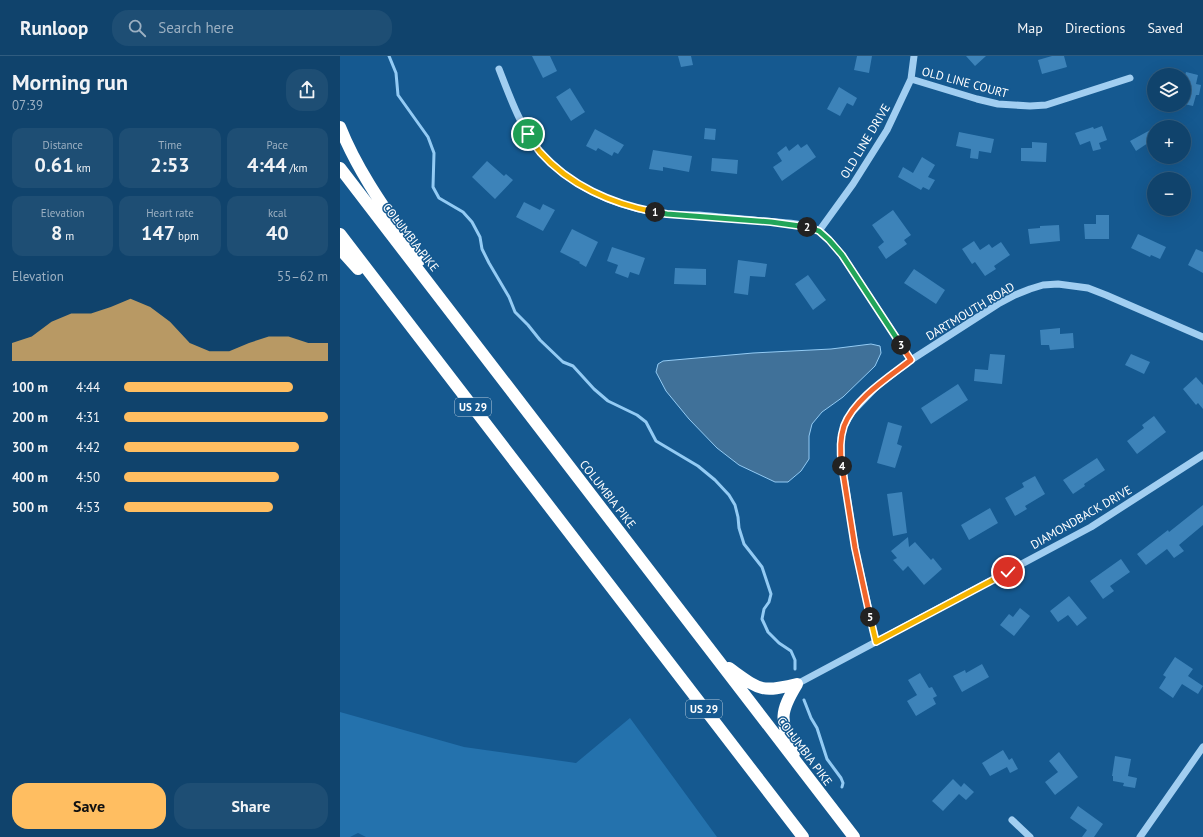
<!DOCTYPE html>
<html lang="en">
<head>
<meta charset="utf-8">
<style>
  :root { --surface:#10436c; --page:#1e4e74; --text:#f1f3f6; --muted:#9cb0c2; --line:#305c7f; --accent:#ffbe61 }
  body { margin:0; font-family:"PT Sans",sans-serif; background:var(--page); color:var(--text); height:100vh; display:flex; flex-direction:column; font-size:15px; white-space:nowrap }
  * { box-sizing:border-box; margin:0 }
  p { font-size:13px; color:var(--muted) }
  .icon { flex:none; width:22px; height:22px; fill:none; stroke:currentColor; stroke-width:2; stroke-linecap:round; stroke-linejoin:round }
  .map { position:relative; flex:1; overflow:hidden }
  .drawer { display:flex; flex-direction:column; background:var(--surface); width:340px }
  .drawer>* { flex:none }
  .buttons { position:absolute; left:807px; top:12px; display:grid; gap:8px }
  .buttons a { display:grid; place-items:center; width:44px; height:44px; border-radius:50%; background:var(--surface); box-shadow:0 4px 16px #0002,0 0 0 1px var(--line); font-size:20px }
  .pin { position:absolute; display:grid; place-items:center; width:34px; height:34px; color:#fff; margin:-17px; border:2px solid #fff; border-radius:50%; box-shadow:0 1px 4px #0007 }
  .km { position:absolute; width:20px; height:20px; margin:-10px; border-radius:50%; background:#222; color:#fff; font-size:11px; line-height:20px; text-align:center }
  .round { display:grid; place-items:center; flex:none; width:42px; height:42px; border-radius:16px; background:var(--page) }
  .overview { display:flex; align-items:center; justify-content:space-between; height:68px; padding:0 12px }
  h1 { font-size:22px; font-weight:700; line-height:30px }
  .figures { display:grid; grid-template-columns:repeat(3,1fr); gap:6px; height:68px; padding:4px 12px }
  .figures div { display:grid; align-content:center; border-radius:10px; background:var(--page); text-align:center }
  .figures b { font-size:20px; font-weight:700 }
  .figures small { font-size:11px; font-weight:400 }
  .figures p { font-size:11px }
  .chart { height:112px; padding:8px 12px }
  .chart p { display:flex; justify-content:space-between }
  .chart svg { width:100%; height:72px; margin-top:4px; fill:var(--accent); opacity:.7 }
  .cta { display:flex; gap:8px; margin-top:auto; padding:8px 12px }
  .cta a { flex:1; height:46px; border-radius:16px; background:var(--accent); color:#111; font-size:16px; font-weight:700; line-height:46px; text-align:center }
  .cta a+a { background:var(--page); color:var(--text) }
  ul { padding:0 12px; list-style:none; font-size:13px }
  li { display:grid; grid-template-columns:64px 48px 1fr; align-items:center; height:30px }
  li i { height:10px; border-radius:5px; background:var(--accent) }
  header { display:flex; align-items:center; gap:24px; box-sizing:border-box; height:56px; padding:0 20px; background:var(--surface); border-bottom:1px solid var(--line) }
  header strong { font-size:19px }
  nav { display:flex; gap:22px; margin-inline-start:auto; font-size:14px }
  .search { width:280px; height:36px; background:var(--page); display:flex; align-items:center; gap:10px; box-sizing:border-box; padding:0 14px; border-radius:16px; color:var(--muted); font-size:15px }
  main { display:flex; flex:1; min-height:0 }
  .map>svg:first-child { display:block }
</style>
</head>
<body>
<header>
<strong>Runloop</strong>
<div class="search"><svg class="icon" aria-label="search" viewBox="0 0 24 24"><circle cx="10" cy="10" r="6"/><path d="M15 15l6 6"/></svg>Search here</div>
<nav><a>Map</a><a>Directions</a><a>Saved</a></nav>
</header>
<main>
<section class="drawer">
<div class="overview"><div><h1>Morning run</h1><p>07:39</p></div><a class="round"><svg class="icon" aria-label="share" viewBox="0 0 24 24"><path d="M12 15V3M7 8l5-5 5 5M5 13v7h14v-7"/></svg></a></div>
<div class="figures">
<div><p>Distance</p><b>0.61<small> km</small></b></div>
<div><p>Time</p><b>2:53</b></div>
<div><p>Pace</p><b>4:44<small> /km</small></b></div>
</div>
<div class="figures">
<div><p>Elevation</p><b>8<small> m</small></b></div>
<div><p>Heart rate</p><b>147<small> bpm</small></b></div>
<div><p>kcal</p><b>40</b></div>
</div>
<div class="chart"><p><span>Elevation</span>55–62 m</p>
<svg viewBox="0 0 160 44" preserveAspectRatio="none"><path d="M0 44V33L10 29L20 20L30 15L40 15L50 11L60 6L70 11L80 20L90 33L100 38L110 38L120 33L130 29L140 29L150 33L160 33V44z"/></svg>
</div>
<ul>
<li><b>100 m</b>4:44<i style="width:83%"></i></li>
<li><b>200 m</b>4:31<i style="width:100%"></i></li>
<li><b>300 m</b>4:42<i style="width:86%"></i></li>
<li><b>400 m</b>4:50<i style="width:76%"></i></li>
<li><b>500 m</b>4:53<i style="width:73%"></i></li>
</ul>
<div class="cta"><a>Save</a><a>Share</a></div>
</section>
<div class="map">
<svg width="863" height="781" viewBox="0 0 863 781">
  <rect width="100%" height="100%" fill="#155990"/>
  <path fill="#2472ad" d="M0 656 124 691 236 707 290 662 377 781H26L18 777 10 781H0Z"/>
  <path fill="#407199" stroke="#93cbf4" d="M531 288 540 290 541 297 535 310 503 341 482 356 472 368 469 380V403L461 415 448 426H435L399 409 377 392 349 363 326 335 316 316 318 308 323 305 413 297 491 293Z"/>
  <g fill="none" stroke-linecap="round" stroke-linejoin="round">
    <path stroke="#93cbf4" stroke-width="3" d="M49 0 56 17 58 39 88 81 94 97 93 131 99 142 123 156 132 166 140 181 142 193 149 207 169 241 175 256 188 269 200 284 223 306 233 310 254 333 268 345 297 359 306 366 316 385 358 410 375 424 389 439 395 449 398 461 399 472 404 488 422 511 431 538 429 546 424 553 422 563 428 576 439 587 451 595 455 604V613
      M464 644 471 662 477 672 487 703 501 722 503 727 502 731"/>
  </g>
  <path fill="#3d83b9" d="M192 0H210L217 15 203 22Z
    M338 0H351L353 9 341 11Z
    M517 0H532L529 17 514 14Z
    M626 0H646L635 10Z
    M712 0H724L727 11 702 18 698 4Z
    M846 16 858 19 856 28 861 29 859 39H856L853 50 844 48V23Z
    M499 31 517 42 513 50 507 47 500 60 487 53Z
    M230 32 245 56 231 65 216 41Z
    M762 70 767 84 759 87 761 93 753 95 750 85 740 89 735 77 753 71 754 73Z
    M365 72 376 73 375 84 364 83Z
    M814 72V97L808 87 796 95 790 85Z
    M255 73 284 89 278 98 274 96 272 100 258 92 256 95 246 90Z
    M619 76 654 83 651 97 639 95 638 103 630 102 631 93 616 90Z
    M692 86 707 87 706 106 681 105V92H692Z
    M458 88 461 92 467 88 476 101 442 125 433 111 442 105 437 97 446 90 449 95Z
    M313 94 352 100 349 116 323 111V115L309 113Z
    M582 101 595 109 588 121 595 124 589 134 583 131 581 134 558 121 563 111 573 117Z
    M372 102 398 104 397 118 371 115Z
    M147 105 164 120 166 118 173 124 155 143 132 121Z
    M184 146 200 154 203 148 215 154 203 175 176 161Z
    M553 154 571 179 564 184 567 188 546 203 538 191 544 186 532 169Z
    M756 159H769V183H745L744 168H756Z
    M719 169 720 185 690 188 688 173 700 172V170Z
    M232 173 258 186 246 211 239 207 240 206 220 196Z
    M798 178 826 191 820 203 811 199 810 201 791 192Z
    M634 185 640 194 649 188 652 192 661 186 670 199 654 210 656 213 645 220 635 206 632 208 622 193Z
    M272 191 305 202 299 219 290 216 288 222 275 217 278 209 267 205Z
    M856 193 863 196V217L848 209Z
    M398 204 427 208 425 221 410 220 408 239 394 237Z
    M335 212 366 213V229L334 228Z
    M574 213 605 234 596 248 564 227Z
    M468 219 486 244 473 254 455 228Z
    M720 272V278L733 277 734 292 710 294 709 289H701L700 274Z
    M650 298 665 299 662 328 634 325 635 313 648 314Z
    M791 298 810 306 804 318 785 309Z
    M856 321 863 329V353L858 347 856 349 843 333Z
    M618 328 628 344 591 368 581 352Z
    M814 360 826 376 797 398 787 385 804 372 802 369Z
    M548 366 562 370 557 388 562 390 555 412 537 407Z
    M757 402 765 414 744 428 745 430 733 438 723 424Z
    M695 420 705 438 685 450 687 453 675 460 665 442 684 431 682 427Z
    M562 436 567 477 553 480 547 438Z
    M863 449V469L839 489 844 495 834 502 827 493 806 509 797 498 828 474 829 476Z
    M650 452 658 467 629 484 621 469Z
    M568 481 569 491 575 486 591 504 593 502 602 513 584 529 568 510 563 515 553 504 557 502 551 495Z
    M781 503 790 516 770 530 774 535 763 543 750 525Z
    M729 540 747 562 737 570 728 559 718 566 710 555Z
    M680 552 690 560 674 580 660 569 669 558 673 561Z
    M835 601 853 613 848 620 863 630 858 638 842 628 833 642 819 632 826 621 823 619Z
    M642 608 649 621 622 636 613 620 625 614 626 617Z
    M580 617 589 632 592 631 597 640 593 642 596 648 576 660 567 645 577 639 568 624Z
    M663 694 669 704 672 702 678 713 670 717 667 711 650 720 642 707Z
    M719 696 738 721 715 739 705 726 718 716 709 705Z
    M775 700 791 703 788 720 797 722 795 732 783 730 784 727 773 725V720H772Z
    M613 723 621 731 624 727 634 736 626 744 619 738 603 755 592 745Z
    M738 750 763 768 754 781H742L747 774 730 762Z"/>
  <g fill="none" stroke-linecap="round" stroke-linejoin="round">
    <path stroke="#a1cef1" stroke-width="7" d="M159 13C170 41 180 70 199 94 206 103 215 110 223 117 252 140 290 153 326 158 337 159 348 159 359 159 378 161 396 162 414 164 431 166 465 166 479 175 488 180 495 191 502 199L571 304
      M571 23 637 43 658 48 690 50 706 49 790 22
      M479 175 513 128 547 74 571 23 574 0
      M536 586 515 492 501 401V382L504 370 512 356 537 330 571 304 658 248 675 239 690 233 703 229 718 228 748 232 766 239 863 281
      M457 628 751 471 863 399
      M672 764 690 781
      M800 781 863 691"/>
    <path stroke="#fff" stroke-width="12" d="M0 71C19 119 51 161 80 204
      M0 112 514 781
      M0 178 463 781
      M0 193 18 213
      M389 612C420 634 420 637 457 628
      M454 697C441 663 438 659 457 628"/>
  </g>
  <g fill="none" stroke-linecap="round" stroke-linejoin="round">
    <defs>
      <path id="split-1" d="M188 78C192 84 195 90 200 96 229 129 272 148 315 156"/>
      <path id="split-2" d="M315 156 327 158 431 166 467 171"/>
      <path id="split-3" d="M467 171 479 175 489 184 502 199 561 289"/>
      <path id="split-4" d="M502 410C500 397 500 382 504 370 514 343 549 321 571 304L561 289"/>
      <path id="split-5" d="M502 410 515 492 530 561"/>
      <path id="split-6" d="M530 561 536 586 668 516"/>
    </defs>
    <use href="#split-1" stroke="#fff" stroke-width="8"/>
    <use href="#split-2" stroke="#fff" stroke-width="8"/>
    <use href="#split-3" stroke="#fff" stroke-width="8"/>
    <use href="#split-4" stroke="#fff" stroke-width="8"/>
    <use href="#split-5" stroke="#fff" stroke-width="8"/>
    <use href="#split-6" stroke="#fff" stroke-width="8"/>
    <use href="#split-1" stroke="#f5b400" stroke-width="5"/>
    <use href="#split-2" stroke="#22a559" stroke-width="5"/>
    <use href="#split-3" stroke="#22a559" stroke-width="5"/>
    <use href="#split-4" stroke="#f0652b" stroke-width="5"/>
    <use href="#split-5" stroke="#f0652b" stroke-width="5"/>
    <use href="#split-6" stroke="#f5b400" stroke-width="5"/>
  </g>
  <g text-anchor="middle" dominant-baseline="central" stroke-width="3" stroke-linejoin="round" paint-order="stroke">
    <g fill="#155990" stroke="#b9cdde" stroke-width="1">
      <rect x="115" y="342" width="36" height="18" rx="3"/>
      <rect x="346" y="644" width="36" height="18" rx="3"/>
    </g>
    <g font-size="11" font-weight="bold" fill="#fff">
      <text x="133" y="351">US 29</text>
      <text x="364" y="653">US 29</text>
    </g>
    <g font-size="12" fill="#fff" stroke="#155990">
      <text transform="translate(625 26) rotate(15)">OLD LINE COURT</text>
      <text transform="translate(525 85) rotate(-59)">OLD LINE DRIVE</text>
      <text transform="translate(71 181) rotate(52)">COLUMBIA PIKE</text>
      <text transform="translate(630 255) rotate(-31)">DARTMOUTH ROAD</text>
      <text transform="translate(268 438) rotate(52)">COLUMBIA PIKE</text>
      <text transform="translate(741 461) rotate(-30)">DIAMONDBACK DRIVE</text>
      <text transform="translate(465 695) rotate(53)">COLUMBIA PIKE</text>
    </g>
  </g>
</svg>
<div class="buttons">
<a><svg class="icon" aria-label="layers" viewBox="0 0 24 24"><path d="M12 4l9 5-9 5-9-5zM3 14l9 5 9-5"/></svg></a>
<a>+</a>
<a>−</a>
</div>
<div class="pin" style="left:188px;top:78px;background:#1e9e55"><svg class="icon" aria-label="arrive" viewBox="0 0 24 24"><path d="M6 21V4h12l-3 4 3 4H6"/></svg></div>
<div class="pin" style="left:668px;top:516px;background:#d93025"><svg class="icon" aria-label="check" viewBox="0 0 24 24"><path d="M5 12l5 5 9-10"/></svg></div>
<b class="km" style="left:315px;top:156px">1</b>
<b class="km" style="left:467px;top:171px">2</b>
<b class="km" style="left:561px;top:289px">3</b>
<b class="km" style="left:502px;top:410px">4</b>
<b class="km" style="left:530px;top:561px">5</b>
</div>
</main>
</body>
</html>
